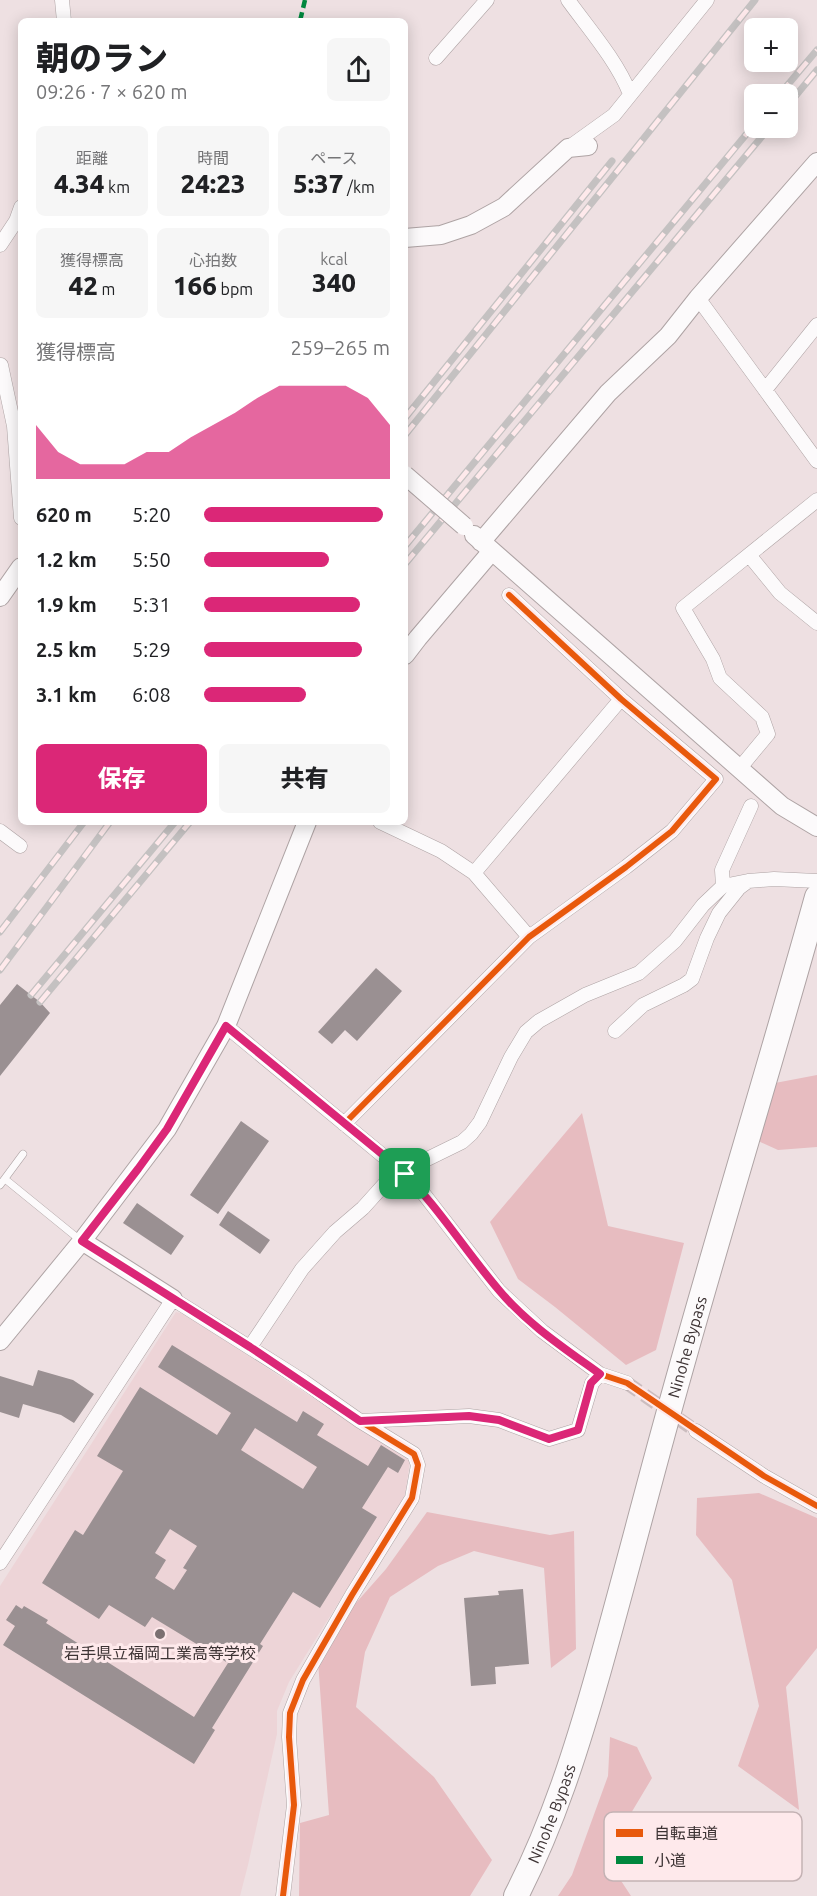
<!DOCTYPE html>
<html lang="ja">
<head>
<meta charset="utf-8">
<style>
  :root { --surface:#fff; --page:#f6f6f6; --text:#202124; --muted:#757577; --accent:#db2777 }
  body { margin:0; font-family:Ubuntu,"Noto Sans JP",sans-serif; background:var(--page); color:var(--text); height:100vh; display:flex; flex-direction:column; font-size:22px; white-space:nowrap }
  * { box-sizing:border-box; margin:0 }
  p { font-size:20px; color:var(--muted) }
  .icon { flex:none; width:33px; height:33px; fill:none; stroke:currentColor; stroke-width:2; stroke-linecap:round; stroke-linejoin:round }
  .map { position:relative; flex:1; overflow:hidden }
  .drawer { position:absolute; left:18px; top:18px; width:390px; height:807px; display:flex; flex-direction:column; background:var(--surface); border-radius:9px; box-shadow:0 3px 15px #0003 }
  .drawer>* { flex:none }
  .fabs { position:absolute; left:744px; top:18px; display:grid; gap:12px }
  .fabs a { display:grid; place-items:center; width:54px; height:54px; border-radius:9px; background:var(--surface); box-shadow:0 3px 15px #0003; font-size:30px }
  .pin { position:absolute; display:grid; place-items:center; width:51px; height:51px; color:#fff; margin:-26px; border-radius:12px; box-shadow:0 3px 9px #0006 }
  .round { display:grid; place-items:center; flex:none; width:63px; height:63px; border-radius:9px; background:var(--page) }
  .headline { display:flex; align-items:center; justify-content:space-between; height:102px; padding:0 18px }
  h1 { font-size:33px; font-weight:800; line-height:45px }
  .stats { display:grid; grid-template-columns:repeat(3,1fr); gap:9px; height:102px; padding:6px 18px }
  .stats div { display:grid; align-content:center; border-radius:9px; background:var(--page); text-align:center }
  .stats b { font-size:26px; font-weight:800 }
  .stats small { font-size:16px; font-weight:400 }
  .stats p { font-size:16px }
  .chart { height:168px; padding:12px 18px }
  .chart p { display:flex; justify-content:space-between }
  .chart svg { width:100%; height:108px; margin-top:6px; fill:var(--accent); opacity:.7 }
  .cta { display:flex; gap:12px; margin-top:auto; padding:12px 18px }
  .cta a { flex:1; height:69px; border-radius:9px; background:var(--accent); color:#fff; font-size:24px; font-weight:800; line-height:69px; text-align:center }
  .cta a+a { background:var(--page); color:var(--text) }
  ul { padding:0 18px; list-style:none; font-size:20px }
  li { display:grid; grid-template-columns:96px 72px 1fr; align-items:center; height:45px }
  li i { height:15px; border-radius:8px; background:var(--accent) }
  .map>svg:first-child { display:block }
</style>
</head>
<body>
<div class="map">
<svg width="817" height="1896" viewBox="0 0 817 1896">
  <rect width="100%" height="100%" fill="#eee0e2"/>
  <path fill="#edd4d7" d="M176 1312 184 1314 410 1461 405 1496 289 1682 277 1711V1734L248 1865 240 1896H0V1586Z"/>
  <path fill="#e7bcc0" d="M817 1075V1147L778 1150 756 1140 775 1083Z
    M582 1113 608 1226 684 1243 656 1350 626 1365 555 1307 518 1279 490 1222Z
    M759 1493 817 1518V1648L786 1687 799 1810 738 1766 759 1706 732 1580 696 1535 697 1498Z
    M427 1512 550 1535 574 1531 576 1649 551 1668 544 1568 474 1551 438 1566 390 1597 365 1652 356 1707 434 1777 492 1860 470 1896H299L300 1823 329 1815 317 1647 386 1569Z
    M610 1737 637 1747 652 1778 618 1835 612 1867 631 1896H558L572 1875 608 1776Z"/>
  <path fill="#9a9092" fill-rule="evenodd" d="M376 968 402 991 357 1041 345 1030 332 1044 318 1032Z
    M17 984 40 1002 50 1013 0 1076V1005Z
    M241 1121 269 1141 218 1214 190 1195Z
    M137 1203 184 1236 171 1255 123 1223Z
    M228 1211 270 1240 260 1254 219 1225Z
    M172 1345 297 1422 303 1411 324 1424 317 1435 368 1466 381 1445 405 1460 398 1473 388 1467 362 1508 377 1517 320 1608 293 1592 260 1644 263 1646 212 1728 215 1730 194 1764 3 1645 15 1626 6 1620 16 1605 22 1609 24 1606 48 1620 46 1623 194 1717 228 1663 152 1617 145 1627 109 1605 99 1619 42 1583 75 1530 83 1535 123 1471 97 1456 140 1387 217 1435 231 1413 158 1367ZM255 1428 317 1467 303 1489 241 1450ZM170 1529 197 1546 183 1568 187 1570 174 1590 155 1578 166 1560 155 1553Z
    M38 1370 73 1380 94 1394 74 1423 61 1415 23 1404 19 1418 0 1412V1376L33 1386Z
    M523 1589 529 1664 495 1667 496 1684 471 1686 464 1598 499 1595 498 1591Z"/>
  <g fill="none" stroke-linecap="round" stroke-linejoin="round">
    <path stroke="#cbbdbf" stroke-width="14" stroke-dasharray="14 7" stroke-linecap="butt" d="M627 1383 696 1431"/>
    <defs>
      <path id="lane" d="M5 1179 80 1240
        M0 1185 23 1154"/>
      <path id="street" d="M62 0 64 21
        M568 0C589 29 617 61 630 94
        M436 58 487 0
        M568 148 614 115 707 0
        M0 245 16 221 21 207
        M698 298 817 461
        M1 365 14 426 21 518
        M765 390 817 325
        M749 555 780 593 817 623
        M739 769 768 734 762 717 720 678 713 659 683 608 817 500
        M380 822 441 851 474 873 529 937
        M0 831 20 846
        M474 873 621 699
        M723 886 722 870 751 806
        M226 1026 405 1174 423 1193 499 1291 542 1331 600 1374 627 1383
        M615 1031 643 1005 684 985 692 979 707 938 719 913 739 888 747 882
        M344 1124 529 937 626 867 672 831 716 779 621 699 509 595
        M405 1174 413 1166 462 1142 471 1134 480 1122 511 1057 526 1032 539 1021 585 995 639 973 675 941 703 905 723 886 748 881 774 879 817 881
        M250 1347 302 1269 335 1232 363 1208 399 1168
        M360 1421 469 1416 499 1420 549 1439 578 1430 592 1383 600 1374
        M696 1431 764 1476 817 1506
        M0 1563 173 1299 303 1381 360 1421 414 1454 418 1465 412 1498 352 1595 303 1680 290 1713 289 1737 294 1805 283 1896"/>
      <path id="secondary" d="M405 238 441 235 471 225 504 207 568 148 588 146
        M474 535 782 806 817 827
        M481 542 608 393 668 336 698 298 817 162
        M0 597 21 567
        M405 655 418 638 492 551
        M82 1241 173 1299
        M0 1341 82 1241 167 1129 226 1026 307 822"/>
      <g id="highway">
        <path id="s1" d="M516 1896C553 1824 577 1748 599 1670 621 1592 641 1514 662 1437 711 1256 767 1077 817 897"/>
      </g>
    </defs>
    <use href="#lane" stroke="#aea3a4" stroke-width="8"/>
    <use href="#street" stroke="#aea3a4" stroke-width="15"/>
    <use href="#secondary" stroke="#aea3a4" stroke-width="20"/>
    <use href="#highway" stroke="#aea3a4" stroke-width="26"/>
    <use href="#lane" stroke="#fcfafb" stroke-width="7"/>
    <use href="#street" stroke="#fcfafb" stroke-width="14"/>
    <use href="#secondary" stroke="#fcfafb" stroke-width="18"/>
    <use href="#highway" stroke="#fcfafb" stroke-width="24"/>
    <defs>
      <path id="rail" d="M780 94 817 50
        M788 105 817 70
        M405 418 612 161
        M405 435 755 0
        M405 546 754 125
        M405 564 769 128
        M0 932 84 822
        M0 970 110 822
        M31 995 175 822
        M40 1002 190 822"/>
    </defs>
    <use href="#rail" stroke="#c4c1c1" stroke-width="7"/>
    <use href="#rail" stroke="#fee9eb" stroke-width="4.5" stroke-dasharray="14" stroke-linecap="butt"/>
    <defs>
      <path id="secondary-bridge" d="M405 475 464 526"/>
    </defs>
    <use href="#secondary-bridge" stroke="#aea3a4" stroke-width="20" stroke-linecap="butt"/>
    <use href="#secondary-bridge" stroke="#fcfafb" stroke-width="18"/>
    <path stroke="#00873e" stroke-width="4.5" stroke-dasharray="9 4.5" stroke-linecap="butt" d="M300 21 305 0"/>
    <defs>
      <path id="cycleway" d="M226 1026 405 1174 423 1193 499 1291 542 1331 600 1374 627 1383 764 1476 817 1506
        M344 1124 529 937 626 867 672 831 716 779 621 699 509 595
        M82 1241 250 1347 360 1421 414 1454 418 1465 412 1498 352 1595 303 1680 290 1713 289 1737 294 1805 283 1896"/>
    </defs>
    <use href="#cycleway" stroke="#fee9eb" stroke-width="10"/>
    <use href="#cycleway" stroke="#e8590c" stroke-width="6"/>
  </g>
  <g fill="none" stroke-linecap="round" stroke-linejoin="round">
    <defs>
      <path id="route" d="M226 1026 399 1168C437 1205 464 1249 498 1289 526 1323 564 1348 600 1374L591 1383 578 1430 549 1439 499 1420 469 1416 360 1421 250 1347 82 1241 138 1169 167 1129Z"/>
    </defs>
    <use href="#route" stroke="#fff" stroke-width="12"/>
    <use href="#route" stroke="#db2777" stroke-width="8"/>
  </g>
  <circle fill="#7b7071" stroke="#fee9eb" stroke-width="2" cx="160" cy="1634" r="6"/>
  <g text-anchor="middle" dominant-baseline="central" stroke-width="6" stroke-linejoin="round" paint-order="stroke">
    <g font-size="16" fill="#3d3334" stroke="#fee9eb">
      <text stroke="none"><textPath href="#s1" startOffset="576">Ninohe Bypass</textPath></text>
      <text stroke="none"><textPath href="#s1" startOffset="90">Ninohe Bypass</textPath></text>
    </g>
    <g font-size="16" fill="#3d3334" stroke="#fee9eb">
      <text x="160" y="1653">岩手県立福岡工業高等学校</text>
    </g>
  </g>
  <rect x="604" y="1812" width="198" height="69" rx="9" fill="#fee9eb" stroke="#c4b2b4" stroke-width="1.5"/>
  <rect x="616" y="1829" width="27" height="8" fill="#e8590c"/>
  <rect x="616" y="1856" width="27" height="8" fill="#00873e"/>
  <g font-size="16" fill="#3d3334">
    <text x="654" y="1839">自転車道</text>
    <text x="654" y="1866">小道</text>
  </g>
</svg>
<div class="fabs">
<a>+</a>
<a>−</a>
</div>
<div class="pin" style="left:405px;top:1174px;background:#1e9e55"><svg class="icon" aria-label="arrive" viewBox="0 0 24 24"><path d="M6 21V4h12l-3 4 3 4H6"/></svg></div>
<section class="drawer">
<div class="headline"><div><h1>朝のラン</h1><p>09:26 · 7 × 620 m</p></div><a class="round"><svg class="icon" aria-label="share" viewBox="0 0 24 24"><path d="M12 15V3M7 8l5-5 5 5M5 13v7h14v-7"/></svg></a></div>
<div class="stats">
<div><p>距離</p><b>4.34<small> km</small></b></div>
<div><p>時間</p><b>24:23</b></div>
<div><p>ペース</p><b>5:37<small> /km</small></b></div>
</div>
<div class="stats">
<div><p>獲得標高</p><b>42<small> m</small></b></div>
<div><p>心拍数</p><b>166<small> bpm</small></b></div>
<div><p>kcal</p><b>340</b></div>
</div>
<div class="chart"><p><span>獲得標高</span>259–265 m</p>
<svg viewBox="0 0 160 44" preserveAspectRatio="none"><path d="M0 44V22L10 33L20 38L30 38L40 38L50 33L60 33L70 27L80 22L90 17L100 11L110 6L120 6L130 6L140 6L150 11L160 22V44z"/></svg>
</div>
<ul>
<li><b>620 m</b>5:20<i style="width:96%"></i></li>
<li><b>1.2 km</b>5:50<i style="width:67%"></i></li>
<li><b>1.9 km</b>5:31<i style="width:84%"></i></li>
<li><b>2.5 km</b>5:29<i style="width:85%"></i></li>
<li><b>3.1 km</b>6:08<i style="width:55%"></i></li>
</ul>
<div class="cta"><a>保存</a><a>共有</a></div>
</section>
</div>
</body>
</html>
